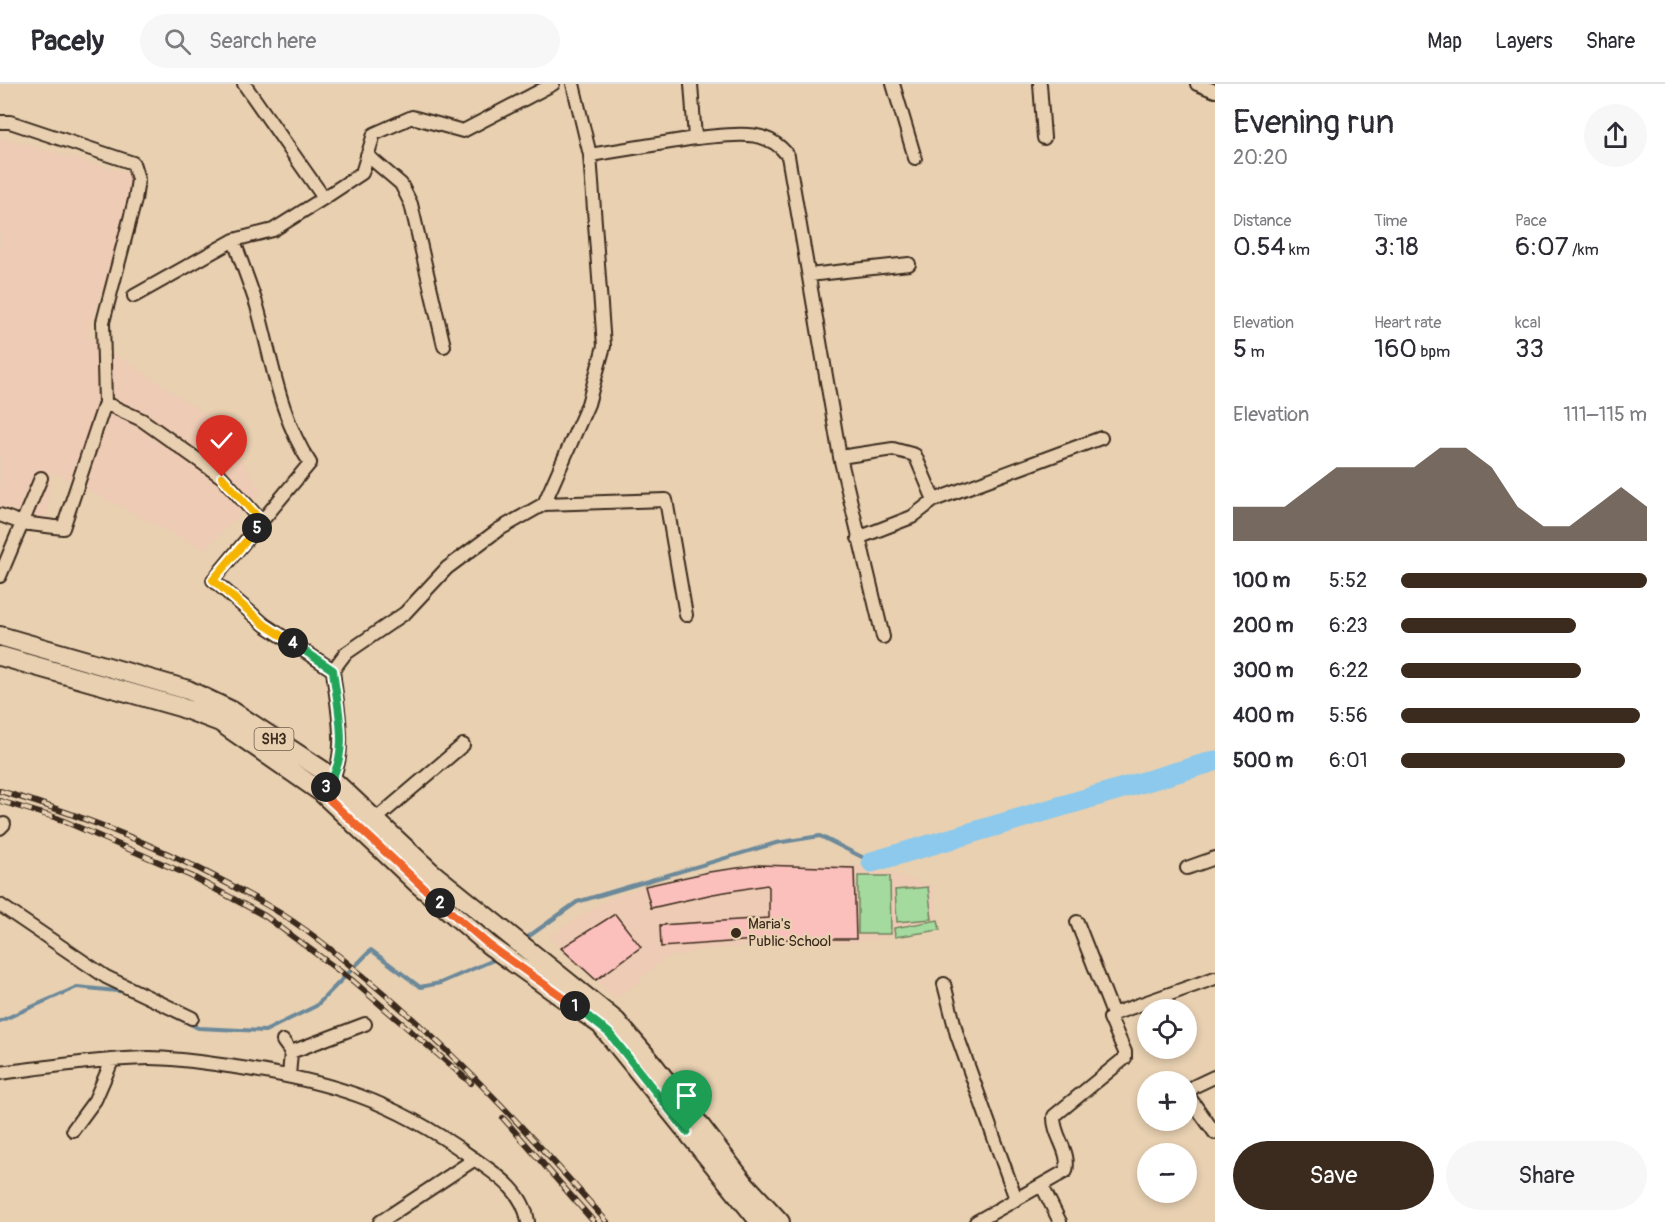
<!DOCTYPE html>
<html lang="en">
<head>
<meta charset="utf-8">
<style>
  :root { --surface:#fff; --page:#f7f7f7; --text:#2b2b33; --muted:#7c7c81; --line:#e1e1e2; --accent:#3b2a1e }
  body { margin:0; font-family:Pangolin,sans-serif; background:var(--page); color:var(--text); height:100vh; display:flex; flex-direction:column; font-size:22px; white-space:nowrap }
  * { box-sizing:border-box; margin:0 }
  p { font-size:20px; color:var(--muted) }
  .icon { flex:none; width:33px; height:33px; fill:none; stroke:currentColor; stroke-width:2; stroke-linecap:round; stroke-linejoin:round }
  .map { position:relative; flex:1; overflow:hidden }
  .sheet { display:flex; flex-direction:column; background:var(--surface); width:450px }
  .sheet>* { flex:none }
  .controls { position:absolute; left:1137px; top:915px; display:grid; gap:12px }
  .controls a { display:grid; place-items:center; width:60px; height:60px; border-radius:50%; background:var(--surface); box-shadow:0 3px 9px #0003; font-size:30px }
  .pin { position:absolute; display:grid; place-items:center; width:51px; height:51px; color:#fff; margin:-62px -26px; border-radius:50% 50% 50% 0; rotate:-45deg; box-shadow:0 0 6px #0007 }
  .pin .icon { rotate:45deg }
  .km { position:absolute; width:30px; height:30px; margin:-15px; border-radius:50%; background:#222; color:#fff; font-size:16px; line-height:30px; text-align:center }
  .round { display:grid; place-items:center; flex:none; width:63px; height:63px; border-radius:32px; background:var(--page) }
  .head { display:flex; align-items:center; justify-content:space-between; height:102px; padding:0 18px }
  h1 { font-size:33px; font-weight:600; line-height:45px }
  .metrics { display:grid; grid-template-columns:repeat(3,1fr); gap:9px; height:102px; padding:6px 18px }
  .metrics div { display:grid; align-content:center }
  .metrics b { font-size:26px; font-weight:600 }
  .metrics small { font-size:16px; font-weight:400 }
  .metrics p { font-size:16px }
  .chart { height:168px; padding:12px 18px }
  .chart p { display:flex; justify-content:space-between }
  .chart svg { width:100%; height:108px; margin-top:6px; fill:var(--accent); opacity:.7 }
  .action { display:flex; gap:12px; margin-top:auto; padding:12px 18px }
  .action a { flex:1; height:69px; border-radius:36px; background:var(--accent); color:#fff; font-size:24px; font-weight:600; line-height:69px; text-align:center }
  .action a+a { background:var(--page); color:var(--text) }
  ul { padding:0 18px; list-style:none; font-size:20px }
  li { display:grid; grid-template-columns:96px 72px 1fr; align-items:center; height:45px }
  li i { height:15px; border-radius:8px; background:var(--accent) }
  header { display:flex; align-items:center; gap:36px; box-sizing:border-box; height:84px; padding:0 30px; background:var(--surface); border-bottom:2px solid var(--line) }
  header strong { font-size:28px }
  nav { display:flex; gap:33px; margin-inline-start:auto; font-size:21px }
  .search { width:420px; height:54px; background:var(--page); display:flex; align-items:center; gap:15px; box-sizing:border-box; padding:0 21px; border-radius:33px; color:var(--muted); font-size:22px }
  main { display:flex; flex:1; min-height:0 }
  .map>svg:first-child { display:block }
</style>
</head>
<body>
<header>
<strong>Pacely</strong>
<div class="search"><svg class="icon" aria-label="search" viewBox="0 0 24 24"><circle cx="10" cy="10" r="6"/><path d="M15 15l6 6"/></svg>Search here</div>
<nav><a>Map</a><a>Layers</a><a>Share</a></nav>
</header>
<main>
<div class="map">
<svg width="1215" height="1138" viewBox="0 0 1215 1138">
  <rect width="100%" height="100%" fill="#e8d0b1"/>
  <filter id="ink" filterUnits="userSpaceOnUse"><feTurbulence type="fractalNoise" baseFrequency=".0167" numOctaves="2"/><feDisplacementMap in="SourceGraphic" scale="12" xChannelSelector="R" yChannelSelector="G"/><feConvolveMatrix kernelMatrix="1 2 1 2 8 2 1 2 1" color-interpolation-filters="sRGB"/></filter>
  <g filter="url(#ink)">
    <path fill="#eecbb4" d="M0 53 141 93 87 251 217 338 261 408 205 466 51 387 47 436 0 423Z
      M772 778 866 782 933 802 940 846 857 858 707 865 666 874 617 915 549 853 607 815 645 802 706 788Z"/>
    <path fill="#a4da9e" stroke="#70825e" stroke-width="1.5" d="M858 792H890L891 850H858Z
      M928 803 932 835 897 838 895 806Z
      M938 836 940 846 895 853 894 844Z"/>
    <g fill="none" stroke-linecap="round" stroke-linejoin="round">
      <path stroke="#6c899a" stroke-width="4" d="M525 855 577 818 776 759 820 752 872 778
        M174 932 198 944 265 947 316 922 371 866 420 903 440 899 496 875
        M0 937 77 903 127 908"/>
      <path stroke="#8cc9ec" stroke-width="21" d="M872 778 1215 677"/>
    </g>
    <path fill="#fcc0bc" stroke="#3b2a1e" stroke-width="1.5" d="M759 781 854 784 856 855H770L661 863 660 841 769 834V803L767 801 713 810 651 824 645 802 709 788Z
      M615 830 641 863 596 896 561 864Z"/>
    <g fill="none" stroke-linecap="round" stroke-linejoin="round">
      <defs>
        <path id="minor" d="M244 0 324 114 273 146 234 156C241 178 250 200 257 222 272 275 279 332 310 379L213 496 265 541 333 586
          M893 0 915 74
          M1040 0 1044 54
          M1197 0 1215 7
          M0 38H10L133 79 138 95 135 116 103 238 105 319 63 444 22 439 0 431
          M695 54C728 52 766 41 788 72L840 373 883 553
          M367 71 401 100 411 120 444 262
          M590 71 695 54 691 0
          M324 114 362 89 374 50 412 33 463 47 553 0
          M809 191 909 180
          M134 212 234 156
          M105 319 142 336 222 393 262 438
          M840 373 893 365 915 371 934 416
          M544 420 666 416 686 531
          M858 454 912 433 934 416 1101 354
          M0 492 41 394
          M328 701C350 674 336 619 333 586L345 570 405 529 447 484 498 446 544 420 588 320 604 262 590 71 573 0
          M376 735 463 661
          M0 744 4 740
          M1187 784 1215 774
          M0 821 106 893 192 934
          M1077 838 1113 930
          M944 900 957 951 1016 1115
          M283 957 291 968 289 992
          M291 968 365 940
          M0 989C49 983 99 975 149 974 177 974 208 979 235 983 330 997 392 1016 470 1072 494 1089 524 1106 528 1138
          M1214 993 1195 1002 1189 1008V1013L1215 1049
          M73 1046 95 1016 112 977
          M1042 1102 1060 1138
          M380 1138 475 1075
          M976 1138 1066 1087C1071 1067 1053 1052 1054 1032L1125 974V968L1110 934 1113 930 1215 894"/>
        <path id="primary" d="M0 552 188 606 232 627 322 686 431 788 616 937 652 979 744 1099 780 1138
          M0 572 180 623 220 638 321 708 418 800 489 861 601 941 760 1138"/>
      </defs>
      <use href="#minor" stroke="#3b2a1e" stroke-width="16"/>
      <use href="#primary" stroke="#3b2a1e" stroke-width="22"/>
      <use href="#minor" stroke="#e8d0b1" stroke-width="12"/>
      <use href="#primary" stroke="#e8d0b1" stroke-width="18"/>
      <defs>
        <path id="rail" d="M0 707C93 734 186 774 270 823 305 843 338 871 368 896 456 969 532 1052 607 1138
          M0 717 57 734 191 792 265 832 353 897 471 999
          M503 1034 594 1138"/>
      </defs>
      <use href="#rail" stroke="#3b2a1e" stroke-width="6"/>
      <use href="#rail" stroke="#e8d0b1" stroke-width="4" stroke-dasharray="11" stroke-linecap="butt"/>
    </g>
  </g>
  <g fill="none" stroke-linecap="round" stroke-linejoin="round" filter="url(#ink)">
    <defs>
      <path id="split-1" d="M575 922 609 949 687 1048"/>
      <path id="split-2" d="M440 819 489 861 575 922"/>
      <path id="split-3" d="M326 703 321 708 440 819"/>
      <path id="split-4" d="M293 559 333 586C337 623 352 672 326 703"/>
      <path id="split-5" d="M257 444 213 496 265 541 293 559"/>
      <path id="split-6" d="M222 393 262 438 257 444"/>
    </defs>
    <use href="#split-1" stroke="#fff" stroke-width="12"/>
    <use href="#split-2" stroke="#fff" stroke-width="12"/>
    <use href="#split-3" stroke="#fff" stroke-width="12"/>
    <use href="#split-4" stroke="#fff" stroke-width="12"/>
    <use href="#split-5" stroke="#fff" stroke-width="12"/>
    <use href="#split-6" stroke="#fff" stroke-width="12"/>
    <use href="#split-1" stroke="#22a559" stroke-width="8"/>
    <use href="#split-2" stroke="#f0652b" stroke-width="8"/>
    <use href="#split-3" stroke="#f0652b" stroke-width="8"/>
    <use href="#split-4" stroke="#22a559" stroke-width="8"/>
    <use href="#split-5" stroke="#f5b400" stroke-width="8"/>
    <use href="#split-6" stroke="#f5b400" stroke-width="8"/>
  </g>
  <circle fill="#3b2a1e" stroke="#e8d0b1" stroke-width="2" cx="736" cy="849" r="6"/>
  <g text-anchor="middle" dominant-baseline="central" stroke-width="4.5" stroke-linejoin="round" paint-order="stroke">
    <rect fill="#e8d0b1" stroke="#6f5c4a" stroke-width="1.5" x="254.5" y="644" width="39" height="22" rx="4.5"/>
    <g font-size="14" font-weight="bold" fill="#3b2a1e">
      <text x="274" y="655">SH3</text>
    </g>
    <g font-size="15" fill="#3b2a1e" stroke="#e8d0b1" text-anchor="start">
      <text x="748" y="840">Maria's<tspan x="748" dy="17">Public School</tspan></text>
    </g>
  </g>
</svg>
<div class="controls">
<a><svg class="icon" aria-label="locate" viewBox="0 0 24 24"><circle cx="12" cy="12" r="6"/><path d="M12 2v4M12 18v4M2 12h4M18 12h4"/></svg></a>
<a>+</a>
<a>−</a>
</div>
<div class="pin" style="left:687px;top:1048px;background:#1e9e55"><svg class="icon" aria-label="arrive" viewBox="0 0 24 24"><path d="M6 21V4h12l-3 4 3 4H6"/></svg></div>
<div class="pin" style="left:222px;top:393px;background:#d93025"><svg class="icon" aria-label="check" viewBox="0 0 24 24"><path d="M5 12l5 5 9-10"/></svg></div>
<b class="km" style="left:575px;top:922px">1</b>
<b class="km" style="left:440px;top:819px">2</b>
<b class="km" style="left:326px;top:703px">3</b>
<b class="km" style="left:293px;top:559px">4</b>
<b class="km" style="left:257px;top:444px">5</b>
</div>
<section class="sheet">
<div class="head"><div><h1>Evening run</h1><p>20:20</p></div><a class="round"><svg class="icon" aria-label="share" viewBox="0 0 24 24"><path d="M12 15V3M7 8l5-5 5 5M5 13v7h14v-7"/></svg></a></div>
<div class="metrics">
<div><p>Distance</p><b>0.54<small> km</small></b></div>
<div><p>Time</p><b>3:18</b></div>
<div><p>Pace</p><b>6:07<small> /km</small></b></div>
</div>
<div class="metrics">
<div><p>Elevation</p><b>5<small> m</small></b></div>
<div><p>Heart rate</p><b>160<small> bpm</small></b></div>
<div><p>kcal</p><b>33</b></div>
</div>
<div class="chart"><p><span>Elevation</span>111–115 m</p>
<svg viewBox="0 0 160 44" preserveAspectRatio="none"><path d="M0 44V30L10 30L20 30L30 22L40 14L50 14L60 14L70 14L80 6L90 6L100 14L110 30L120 38L130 38L140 30L150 22L160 30V44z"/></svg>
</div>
<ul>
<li><b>100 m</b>5:52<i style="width:100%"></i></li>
<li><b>200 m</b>6:23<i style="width:71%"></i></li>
<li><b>300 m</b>6:22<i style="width:73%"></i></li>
<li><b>400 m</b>5:56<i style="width:97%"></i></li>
<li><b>500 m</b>6:01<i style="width:91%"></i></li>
</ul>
<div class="action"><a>Save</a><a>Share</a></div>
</section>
</main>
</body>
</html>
